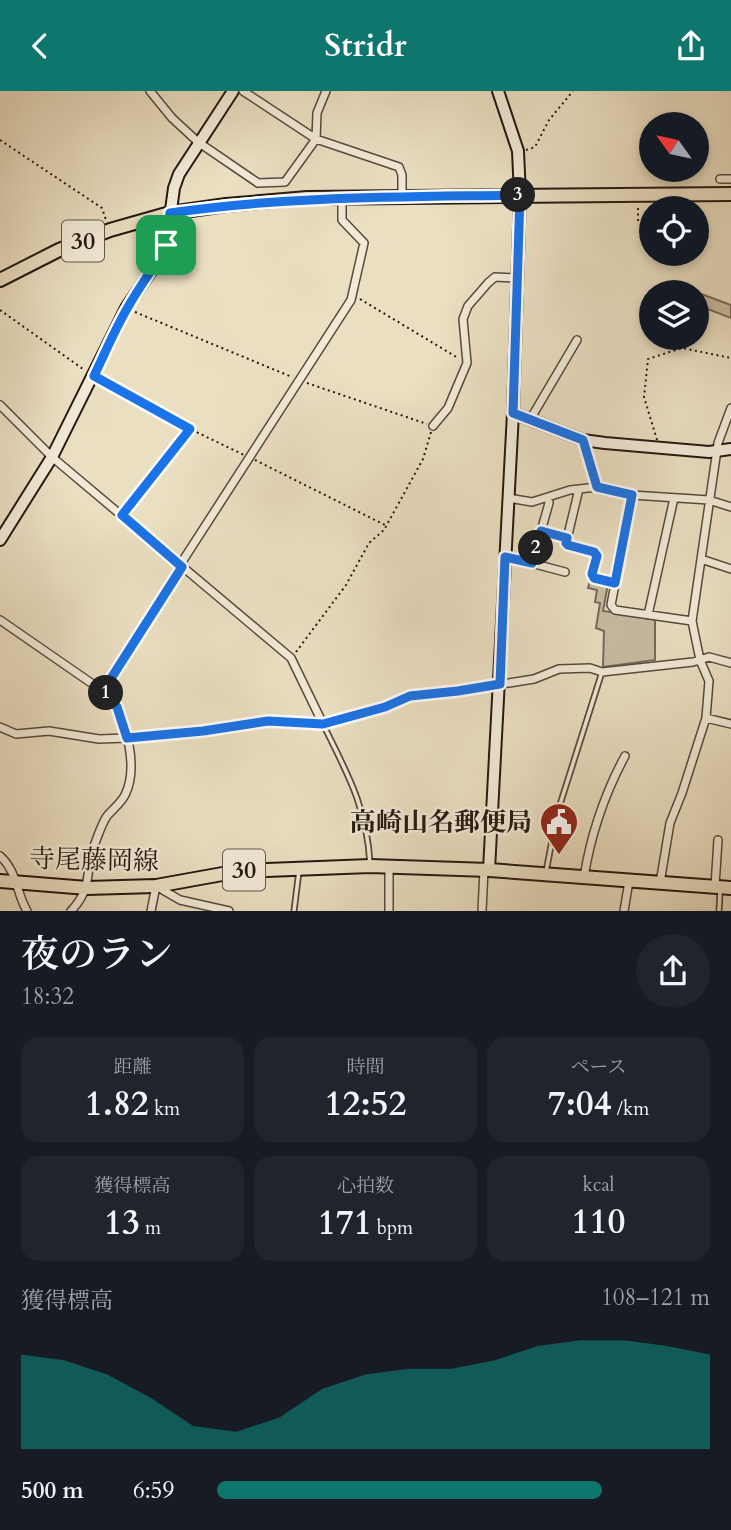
<!DOCTYPE html>
<html lang="ja">
<head>
<meta charset="utf-8">
<style>
  :root { --surface:#171b24; --page:#20242c; --text:#f1f3f6; --muted:#9ea1a6; --accent:#0f766e }
  body { margin:0; font-family:Cardo,"Noto Serif JP",serif; background:var(--page); color:var(--text); height:100vh; display:flex; flex-direction:column; font-size:26px; white-space:nowrap }
  * { box-sizing:border-box; margin:0 }
  p { font-size:23px; color:var(--muted) }
  .icon { flex:none; width:38px; height:38px; fill:none; stroke:currentColor; stroke-width:2; stroke-linecap:round; stroke-linejoin:round }
  .map { position:relative; height:820px; overflow:hidden }
  .drawer { display:flex; flex-direction:column; background:var(--surface); flex:1 }
  .drawer>* { flex:none }
  .needle { width:46px; rotate:303deg }
  .buttons { position:absolute; left:639px; top:21px; display:grid; gap:14px }
  .buttons a { display:grid; place-items:center; width:70px; height:70px; border-radius:50%; background:var(--surface); box-shadow:0 4px 10px #0003; font-size:35px }
  .pin { position:absolute; display:grid; place-items:center; width:60px; height:60px; color:#fff; margin:-30px; border-radius:14px; box-shadow:0 4px 10px #0006 }
  .km { position:absolute; width:35px; height:35px; margin:-18px; border-radius:50%; background:#222; color:#fff; font-size:19px; line-height:35px; text-align:center }
  .round { display:grid; place-items:center; flex:none; width:74px; height:74px; border-radius:37px; background:var(--page) }
  .headline { display:flex; align-items:center; justify-content:space-between; height:119px; padding:0 21px }
  h1 { font-size:38px; font-weight:600; line-height:52px }
  .metrics { display:grid; grid-template-columns:repeat(3,1fr); gap:10px; height:119px; padding:7px 21px }
  .metrics div { display:grid; align-content:center; border-radius:18px; background:var(--page); text-align:center }
  .metrics b { font-size:35px; font-weight:600 }
  .metrics small { font-size:19px; font-weight:400 }
  .metrics p { font-size:19px }
  .chart { height:196px; padding:14px 21px }
  .chart p { display:flex; justify-content:space-between }
  .chart svg { width:100%; height:126px; margin-top:7px; fill:var(--accent); opacity:.7 }
  ul { padding:0 21px; list-style:none; font-size:23px }
  li { display:grid; grid-template-columns:112px 84px 1fr; align-items:center; height:52px }
  li i { height:18px; border-radius:9px; background:var(--accent) }
  header { display:flex; justify-content:space-between; align-items:center; height:91px; padding:0 21px; background:var(--accent); color:#fff; font-size:32px; font-weight:600 }
  .map>svg:first-child { display:block }
</style>
</head>
<body>
<header><svg class="icon" aria-label="back" viewBox="0 0 24 24"><path d="M15 5l-7 7 7 7"/></svg>Stridr<svg class="icon" aria-label="share" viewBox="0 0 24 24"><path d="M12 15V3M7 8l5-5 5 5M5 13v7h14v-7"/></svg></header>
<div class="map">
<svg width="731" height="820" viewBox="0 0 731 820">
  <rect width="100%" height="100%" fill="#ebdfc2"/>
  <filter id="stains"><feTurbulence type="fractalNoise" baseFrequency=".00286" numOctaves="4"/><feColorMatrix values="0 0 0 0 .2 0 0 0 0 .09 0 0 0 0 .02 0 0 0 .5 -.17"/></filter>
  <radialGradient id="worn" r=".72"><stop offset=".6" stop-color="#630" stop-opacity="0"/><stop offset="1" stop-color="#630" stop-opacity=".3"/></radialGradient>
  <path fill="#c9bda4" stroke="#766a5a" stroke-width="2" d="M696 201 731 214V227L697 214Z
    M590 490 608 493 603 520 655 527V569L603 576 604 540 596 537 600 512 595 511 597 499 588 497Z"/>
  <g fill="none" stroke-linecap="round" stroke-linejoin="round">
    <defs>
      <path id="lane" d="M323 633C347 682 367 716 370 773
        M546 781 557 723 602 581
        M294 820 299 780
        M719 820 720 801"/>
      <path id="street" d="M150 0 172 27 198 51 258 92 285 91 316 48 317 22 326 0
        M243 0 316 48 399 76 402 84V106
        M720 88H731
        M0 314 52 366 291 567 323 633 385 616 410 605 458 600 534 588 559 578 590 577 602 581 693 571 709 566 731 572
        M531 327 577 249
        M433 335 448 317 467 272 463 228 468 215 488 192 495 186 517 187
        M583 349 597 396
        M579 398 566 452 594 461 597 465 592 483 595 487 615 492
        M632 404 611 514 615 519 692 530
        M508 407 532 411 570 399 597 396 632 404 709 409 731 416
        M541 440 567 447
        M505 465 565 481
        M701 468 731 478
        M532 472 549 412 548 407
        M180 474 351 209 364 152 342 129V107
        M648 524 674 407
        M0 529 110 605C126 629 139 676 125 704 121 712 113 718 107 725 101 734 98 745 94 755 84 783 94 795 71 820
        M103 600 182 476
        M706 627 731 633
        M0 636 16 643 49 640 99 648 127 647
        M0 765C17 780 16 801 27 820
        M389 776V820
        M584 786C591 743 604 704 625 665
        M660 792 670 732 682 702 706 627 709 590 700 569 692 530 718 352 731 317
        M715 795 718 749
        M151 820 156 795 180 809 229 820
        M482 820 484 779
        M624 820 629 790"/>
      <path id="secondary" d="M513 322 583 349 605 352 709 361 731 358
        M0 449 52 366 126 217 160 167 168 141 174 97 179 83 233 0
        M489 779 513 322 520 104 518 60 498 0"/>
      <path id="primary" d="M0 189 59 159 110 139 170 122 226 114 307 107 731 103
        M0 790 87 797 156 795 239 780 370 775 489 779 731 797"/>
    </defs>
    <use href="#lane" stroke="#564a3d" stroke-width="7"/>
    <use href="#street" stroke="#564a3d" stroke-width="10"/>
    <use href="#secondary" stroke="#241811" stroke-width="14"/>
    <use href="#primary" stroke="#241811" stroke-width="16"/>
    <path stroke="#241811" stroke-width="2" stroke-dasharray="2 3.5" stroke-linecap="butt" d="M0 49 102 117 106 129
      M526 59 535 56 549 29 573 0
      M638 130V115
      M360 208 458 267
      M0 219 83 278
      M135 221 292 286
      M100 289 190 338 244 364
      M307 292 427 333
      M657 349 644 306 648 268 682 257 731 267
      M255 369 385 434
      M127 418 190 338
      M296 561 346 494 369 452 384 439 423 368 431 341
      M135 646 203 640 268 630 314 633"/>
    <use href="#lane" stroke="#f2ead7" stroke-width="3.5"/>
    <use href="#street" stroke="#f2ead7" stroke-width="7"/>
    <use href="#secondary" stroke="#f2ead7" stroke-width="10"/>
    <use href="#primary" stroke="#ebdfc2" stroke-width="12"/>
  </g>
  <g fill="none" stroke-linecap="round" stroke-linejoin="round">
    <defs>
      <path id="route" d="M520 104 513 322 583 349 597 396 632 404 615 492 594 487 592 483 597 465 594 461 568 454 566 452 567 447 541 440 532 472 505 466 500 593 458 600 410 605 385 616 323 633 268 630 203 640 127 647 117 616 103 600 182 476 122 424 190 338 94 285C105 262 115 238 128 216 149 179 166 167 170 122 286 105 403 106 520 104Z"/>
    </defs>
    <use href="#route" stroke="#fff" stroke-width="14"/>
    <use href="#route" stroke="#1a73e8" stroke-width="9"/>
  </g>
  <defs>
    <symbol id="civic-pin" viewBox="-11 -11 22 30"><path d="M0 17L-7.5 6A9.5 9.5 0 1 1 7.5 6Z" fill="#8f2418" stroke="#f2ead7"/><path d="M-.6-6.5H3V-4.5H.6V-3L4-1V1h2V6H-6V1h2V-1L-.6-3ZM-1.2 2.5V6h2.4V2.5Z" fill="#fff"/></symbol>
  </defs>
  <g fill-rule="evenodd">
    <use href="#civic-pin" x="537" y="709" width="44" height="60"/>
  </g>
  <g text-anchor="middle" dominant-baseline="central" stroke-width="5" stroke-linejoin="round" paint-order="stroke">
    <g fill="#f2ead7" stroke="#62574c" stroke-width="2">
      <rect x="62" y="129.5" width="42" height="41" rx="5"/>
      <rect x="223" y="758.5" width="42" height="41" rx="5"/>
    </g>
    <g font-size="24" font-weight="bold" fill="#241811">
      <text x="83" y="150">30</text>
      <text x="244" y="779">30</text>
    </g>
    <g font-size="26" font-weight="bold" fill="#241811" stroke="#f2ead7" text-anchor="end">
      <text x="532" y="731">高崎山名郵便局</text>
    </g>
    <g font-size="26" fill="#241811" stroke="#f2ead7">
      <text transform="translate(94 769) rotate(1)">寺尾藤岡線</text>
    </g>
  </g>
  <rect width="100%" height="100%" filter="url(#stains)"/>
  <rect width="100%" height="100%" fill="url(#worn)"/>
</svg>
<div class="buttons">
<a><svg class="needle" viewBox="-14 -14 28 28"><path d="M0-13l5 13h-10z" fill="#e53935"/><path d="M0 13l5-13h-10z" fill="#9ea1a6"/></svg></a>
<a><svg class="icon" aria-label="locate" viewBox="0 0 24 24"><circle cx="12" cy="12" r="6"/><path d="M12 2v4M12 18v4M2 12h4M18 12h4"/></svg></a>
<a><svg class="icon" aria-label="layers" viewBox="0 0 24 24"><path d="M12 4l9 5-9 5-9-5zM3 14l9 5 9-5"/></svg></a>
</div>
<div class="pin" style="left:166px;top:154px;background:#1e9e55"><svg class="icon" aria-label="arrive" viewBox="0 0 24 24"><path d="M6 21V4h12l-3 4 3 4H6"/></svg></div>
<b class="km" style="left:106px;top:602px">1</b>
<b class="km" style="left:536px;top:457px">2</b>
<b class="km" style="left:518px;top:104px">3</b>
</div>
<section class="drawer">
<div class="headline"><div><h1>夜のラン</h1><p>18:32</p></div><a class="round"><svg class="icon" aria-label="share" viewBox="0 0 24 24"><path d="M12 15V3M7 8l5-5 5 5M5 13v7h14v-7"/></svg></a></div>
<div class="metrics">
<div><p>距離</p><b>1.82<small> km</small></b></div>
<div><p>時間</p><b>12:52</b></div>
<div><p>ペース</p><b>7:04<small> /km</small></b></div>
</div>
<div class="metrics">
<div><p>獲得標高</p><b>13<small> m</small></b></div>
<div><p>心拍数</p><b>171<small> bpm</small></b></div>
<div><p>kcal</p><b>110</b></div>
</div>
<div class="chart"><p><span>獲得標高</span>108–121 m</p>
<svg viewBox="0 0 160 44" preserveAspectRatio="none"><path d="M0 44V11L10 13L20 18L30 26L40 36L50 38L60 33L70 23L80 18L90 16L100 16L110 13L120 8L130 6L140 6L150 8L160 11V44z"/></svg>
</div>
<ul>
<li><b>500 m</b>6:59<i style="width:78%"></i></li>
</ul>
</section>
</body>
</html>
